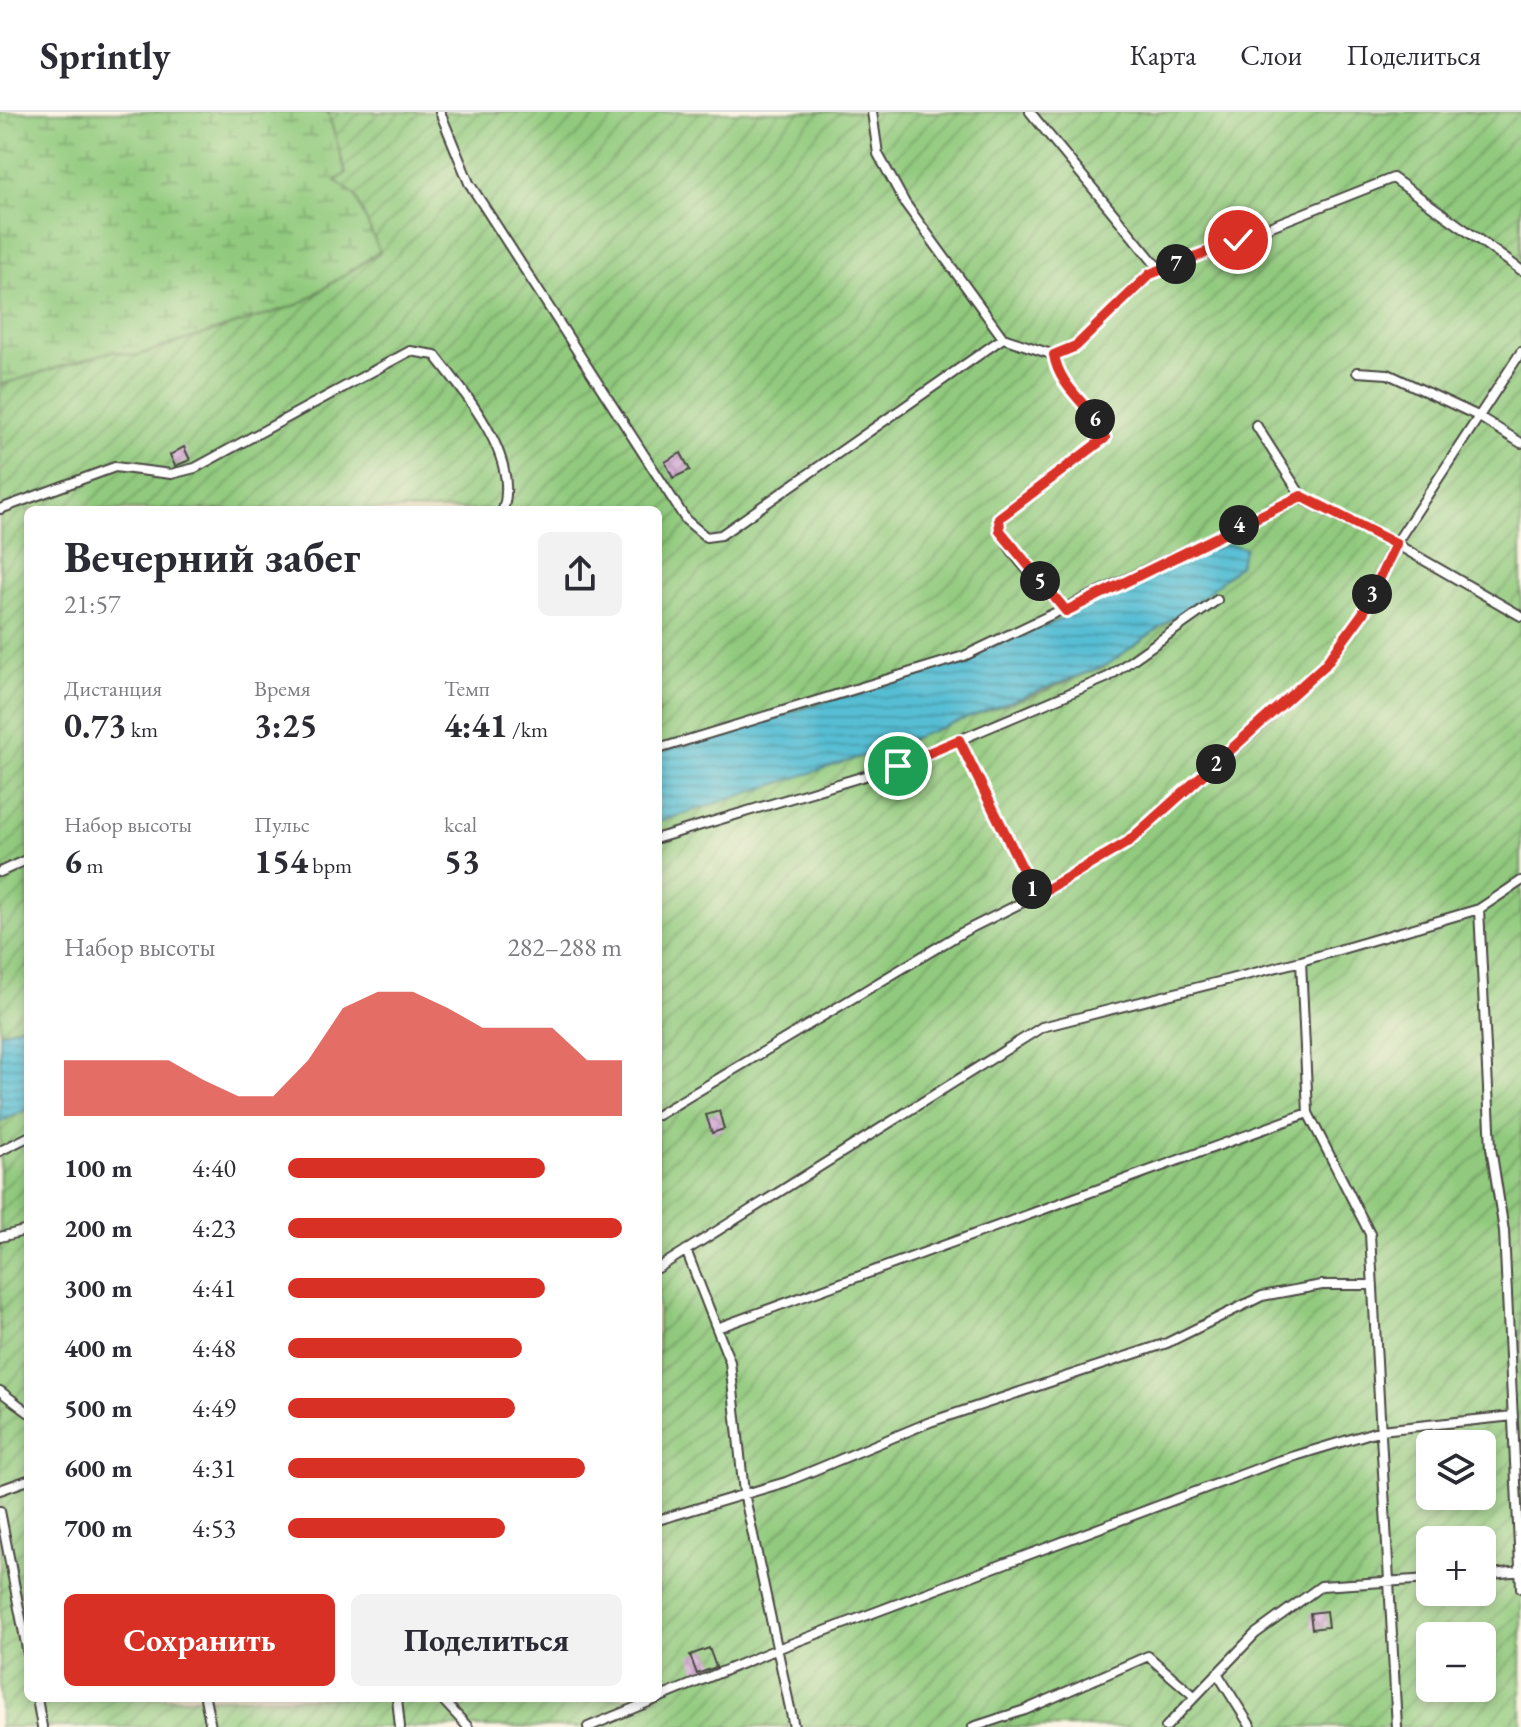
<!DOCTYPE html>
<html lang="ru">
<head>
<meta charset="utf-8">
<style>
  :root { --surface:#fff; --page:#f2f2f3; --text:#2b2b33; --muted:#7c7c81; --line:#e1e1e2; --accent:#d93025 }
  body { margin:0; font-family:"EB Garamond",serif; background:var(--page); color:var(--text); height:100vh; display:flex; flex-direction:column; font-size:30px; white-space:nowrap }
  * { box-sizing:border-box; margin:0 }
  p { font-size:26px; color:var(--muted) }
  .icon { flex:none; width:44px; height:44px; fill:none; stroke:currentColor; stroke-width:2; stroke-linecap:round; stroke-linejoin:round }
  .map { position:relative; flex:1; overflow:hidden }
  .panel { position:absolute; left:24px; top:394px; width:638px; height:1196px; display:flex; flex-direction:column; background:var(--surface); border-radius:12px; box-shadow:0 4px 12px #0003 }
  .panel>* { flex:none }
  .tools { position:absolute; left:1416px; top:1318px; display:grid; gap:16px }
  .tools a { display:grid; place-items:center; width:80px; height:80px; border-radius:12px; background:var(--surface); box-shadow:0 4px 12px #0003; font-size:40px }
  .pin { position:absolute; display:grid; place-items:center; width:68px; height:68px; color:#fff; margin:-34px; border:4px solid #fff; border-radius:50%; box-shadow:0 2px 8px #0007 }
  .km { position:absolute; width:40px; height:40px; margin:-20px; border-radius:50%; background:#222; color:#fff; font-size:22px; line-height:40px; text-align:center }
  .round { display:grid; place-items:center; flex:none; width:84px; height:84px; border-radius:12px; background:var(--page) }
  .summary { display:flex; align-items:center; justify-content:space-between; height:136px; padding:0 40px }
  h1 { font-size:44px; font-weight:700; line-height:60px }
  .stats { display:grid; grid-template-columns:repeat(3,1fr); gap:12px; height:136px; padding:8px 40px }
  .stats div { display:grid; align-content:center }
  .stats b { font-size:34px; font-weight:700 }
  .stats small { font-size:22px; font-weight:400 }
  .stats p { font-size:22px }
  .chart { height:224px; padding:16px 40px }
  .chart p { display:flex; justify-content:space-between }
  .chart svg { width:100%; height:144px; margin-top:8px; fill:var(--accent); opacity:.7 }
  .cta { display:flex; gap:16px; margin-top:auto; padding:16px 40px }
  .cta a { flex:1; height:92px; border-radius:12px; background:var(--accent); color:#fff; font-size:32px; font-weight:700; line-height:92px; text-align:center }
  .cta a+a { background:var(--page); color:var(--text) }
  ul { padding:0 40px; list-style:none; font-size:26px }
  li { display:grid; grid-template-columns:128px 96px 1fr; align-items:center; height:60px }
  li i { height:20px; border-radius:10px; background:var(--accent) }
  header { display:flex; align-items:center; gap:48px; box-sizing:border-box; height:112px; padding:0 40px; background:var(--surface); border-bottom:2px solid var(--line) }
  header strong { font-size:38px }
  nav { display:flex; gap:44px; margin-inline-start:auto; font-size:28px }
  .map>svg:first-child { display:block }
</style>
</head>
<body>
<header>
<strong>Sprintly</strong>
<nav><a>Карта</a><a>Слои</a><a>Поделиться</a></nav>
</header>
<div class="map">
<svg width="1521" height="1615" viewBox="0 0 1521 1615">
  <defs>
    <pattern id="wetland-marsh" width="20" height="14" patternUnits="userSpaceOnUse" patternTransform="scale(2)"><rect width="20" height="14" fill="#91ca7e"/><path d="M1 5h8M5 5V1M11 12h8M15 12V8" fill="none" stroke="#77a467"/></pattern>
    <pattern id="garden-furrows" width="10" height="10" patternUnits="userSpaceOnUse" patternTransform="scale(2)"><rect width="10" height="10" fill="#91ca7e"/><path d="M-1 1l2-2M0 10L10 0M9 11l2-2" fill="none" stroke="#77a467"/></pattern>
    <pattern id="water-rules" width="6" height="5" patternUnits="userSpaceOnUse" patternTransform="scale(2)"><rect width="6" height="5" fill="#57bed4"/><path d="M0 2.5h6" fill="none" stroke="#489bac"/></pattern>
    <pattern id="building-cross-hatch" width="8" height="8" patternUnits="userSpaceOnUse" patternTransform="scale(2)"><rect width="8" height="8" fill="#d7afd8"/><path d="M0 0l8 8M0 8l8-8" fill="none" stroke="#af8faf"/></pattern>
  </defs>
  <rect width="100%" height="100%" fill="#fcf5e5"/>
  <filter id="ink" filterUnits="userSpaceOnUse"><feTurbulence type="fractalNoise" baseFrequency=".0125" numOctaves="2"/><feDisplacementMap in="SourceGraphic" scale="16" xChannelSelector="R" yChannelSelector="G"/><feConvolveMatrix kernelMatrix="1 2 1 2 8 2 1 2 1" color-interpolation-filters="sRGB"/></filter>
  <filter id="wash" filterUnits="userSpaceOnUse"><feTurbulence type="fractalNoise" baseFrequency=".006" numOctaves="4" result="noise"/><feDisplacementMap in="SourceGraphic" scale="32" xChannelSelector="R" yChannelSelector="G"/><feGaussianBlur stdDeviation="1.8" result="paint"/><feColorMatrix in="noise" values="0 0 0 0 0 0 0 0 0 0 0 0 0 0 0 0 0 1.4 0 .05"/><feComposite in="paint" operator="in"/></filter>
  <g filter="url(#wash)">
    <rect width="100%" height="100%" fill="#ece2c1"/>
    <path fill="url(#wetland-marsh)" stroke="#5e7a54" stroke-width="2" d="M0 0H328L346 61 336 69 355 83 380 139 300 192 135 244 113 239 0 273Z"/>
    <path fill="url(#garden-furrows)" stroke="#5e7a54" stroke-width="2" fill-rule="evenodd" d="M328 0H1521V1615H0V1010L28 997V1586H658V710L1040 581 1107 553 1228 432 1187 446 1057 509 935 556 658 641V398H28V911L0 921V273L113 239 136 244 300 192 380 140 355 83 336 69 346 61ZM1430 1332H1482V1384H1430ZM1430 1428H1482V1480H1430ZM1430 1524H1482V1576H1430Z"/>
    <path fill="url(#water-rules)" stroke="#417480" stroke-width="2" d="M1228 432 1245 436 1239 454 1204 484 1107 553 882 638 658 710V641L935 556 1057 509 1187 446Z
      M28 911V997L0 1010V921Z"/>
    <g id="blocks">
      <path fill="url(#building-cross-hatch)" d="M184 335 190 348 175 354 170 343Z
        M681 341 690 358 673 366 665 350Z
        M719 999 724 1017 712 1021 706 1003Z
        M1326 1499 1328 1515 1312 1517 1310 1501Z
        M709 1536 716 1555 697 1562 690 1543Z"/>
    </g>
  </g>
  <g filter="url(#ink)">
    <use href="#blocks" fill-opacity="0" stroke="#484642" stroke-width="2"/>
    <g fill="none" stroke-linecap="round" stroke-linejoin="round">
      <defs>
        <path id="service" d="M440 0 469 71 686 408 706 425 721 423 1003 226 1054 243 1076 234 1150 162 1393 66 1521 158
          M872 0 878 42 905 91 1003 226
          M1030 0 1160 158
          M1054 243C1060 279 1095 295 1105 326L999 406C1002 441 1044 473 1066 499
          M1357 260 1388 262 1478 304 1521 331
          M1256 313 1304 388 1396 432 1521 504
          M0 397 115 355 171 362 195 356 410 239 435 243C466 283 520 345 503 398
          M959 628 1036 784
          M658 637 964 544 1301 384
          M658 726 898 654 1108 565 1217 488
          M0 760 28 747
          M1521 769 1479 797 1491 1036 1504 1119 1521 1476
          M1301 849 1308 1001 1370 1122 1397 1615
          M658 1003 963 820 1055 774 1128 730 1259 615 1325 553 1363 501 1389 442 1521 240
          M0 1039 28 1025
          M0 1125 28 1118
          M686 1138 730 1250 744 1381 794 1615
          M658 1156 1042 915 1301 849 1479 797
          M717 1216 1308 1001
          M0 1279 28 1300
          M0 1378 28 1368
          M0 1399 28 1542
          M658 1408 786 1370 930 1310 1167 1231 1262 1184 1322 1173H1373
          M1482 1463 1521 1459
          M1217 1561 1251 1615
          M37 1586 42 1615
          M205 1586 211 1615
          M397 1586 400 1615
          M441 1586 468 1615
          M588 1615 777 1537 1275 1350 1381 1318 1513 1304
          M973 1615 1025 1598 1148 1544 1194 1584
          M1166 1615 1255 1522 1321 1474 1430 1467"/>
      </defs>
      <use href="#service" stroke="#484642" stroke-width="12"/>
      <use href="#service" stroke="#fff" stroke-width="8"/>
    </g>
  </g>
  <g fill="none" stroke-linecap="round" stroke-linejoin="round" filter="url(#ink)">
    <defs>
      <path id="route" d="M898 654 959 628 1036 784 1128 730 1325 553 1363 501 1396 432 1301 384 1066 499 1000 419 999 406 1105 326C1095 295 1060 279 1054 243L1076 234 1150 162 1238 128"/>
    </defs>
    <use href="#route" stroke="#fff" stroke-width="16"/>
    <use href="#route" stroke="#d93025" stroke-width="10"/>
  </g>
</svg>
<div class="tools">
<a><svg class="icon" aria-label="layers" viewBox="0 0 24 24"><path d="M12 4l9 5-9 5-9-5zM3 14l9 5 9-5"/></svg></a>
<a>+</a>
<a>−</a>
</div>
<div class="pin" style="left:898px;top:654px;background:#1e9e55"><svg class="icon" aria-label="arrive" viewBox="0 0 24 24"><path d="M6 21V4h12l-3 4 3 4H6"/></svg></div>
<div class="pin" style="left:1238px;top:128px;background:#d93025"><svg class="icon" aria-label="check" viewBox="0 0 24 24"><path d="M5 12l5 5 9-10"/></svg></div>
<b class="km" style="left:1032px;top:777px">1</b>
<b class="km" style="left:1216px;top:652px">2</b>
<b class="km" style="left:1372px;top:482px">3</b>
<b class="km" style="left:1239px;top:413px">4</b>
<b class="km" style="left:1040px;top:469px">5</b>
<b class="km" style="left:1095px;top:307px">6</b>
<b class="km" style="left:1176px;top:152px">7</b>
<section class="panel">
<div class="summary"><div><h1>Вечерний забег</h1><p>21:57</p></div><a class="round"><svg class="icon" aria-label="share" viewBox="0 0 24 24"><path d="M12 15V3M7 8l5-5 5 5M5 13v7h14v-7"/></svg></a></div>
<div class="stats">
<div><p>Дистанция</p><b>0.73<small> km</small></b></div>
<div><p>Время</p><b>3:25</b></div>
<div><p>Темп</p><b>4:41<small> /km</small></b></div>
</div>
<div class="stats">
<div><p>Набор высоты</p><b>6<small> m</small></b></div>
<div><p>Пульс</p><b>154<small> bpm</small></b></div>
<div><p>kcal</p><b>53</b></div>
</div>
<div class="chart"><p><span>Набор высоты</span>282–288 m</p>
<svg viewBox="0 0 160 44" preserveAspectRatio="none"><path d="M0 44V27L10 27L20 27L30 27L40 33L50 38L60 38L70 27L80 11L90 6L100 6L110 11L120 17L130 17L140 17L150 27L160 27V44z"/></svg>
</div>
<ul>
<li><b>100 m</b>4:40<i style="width:77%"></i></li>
<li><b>200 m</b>4:23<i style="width:100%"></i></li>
<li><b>300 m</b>4:41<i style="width:77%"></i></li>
<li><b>400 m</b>4:48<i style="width:70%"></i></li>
<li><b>500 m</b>4:49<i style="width:68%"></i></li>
<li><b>600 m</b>4:31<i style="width:89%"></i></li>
<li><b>700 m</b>4:53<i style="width:65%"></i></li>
</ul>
<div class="cta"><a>Сохранить</a><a>Поделиться</a></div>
</section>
</div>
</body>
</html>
